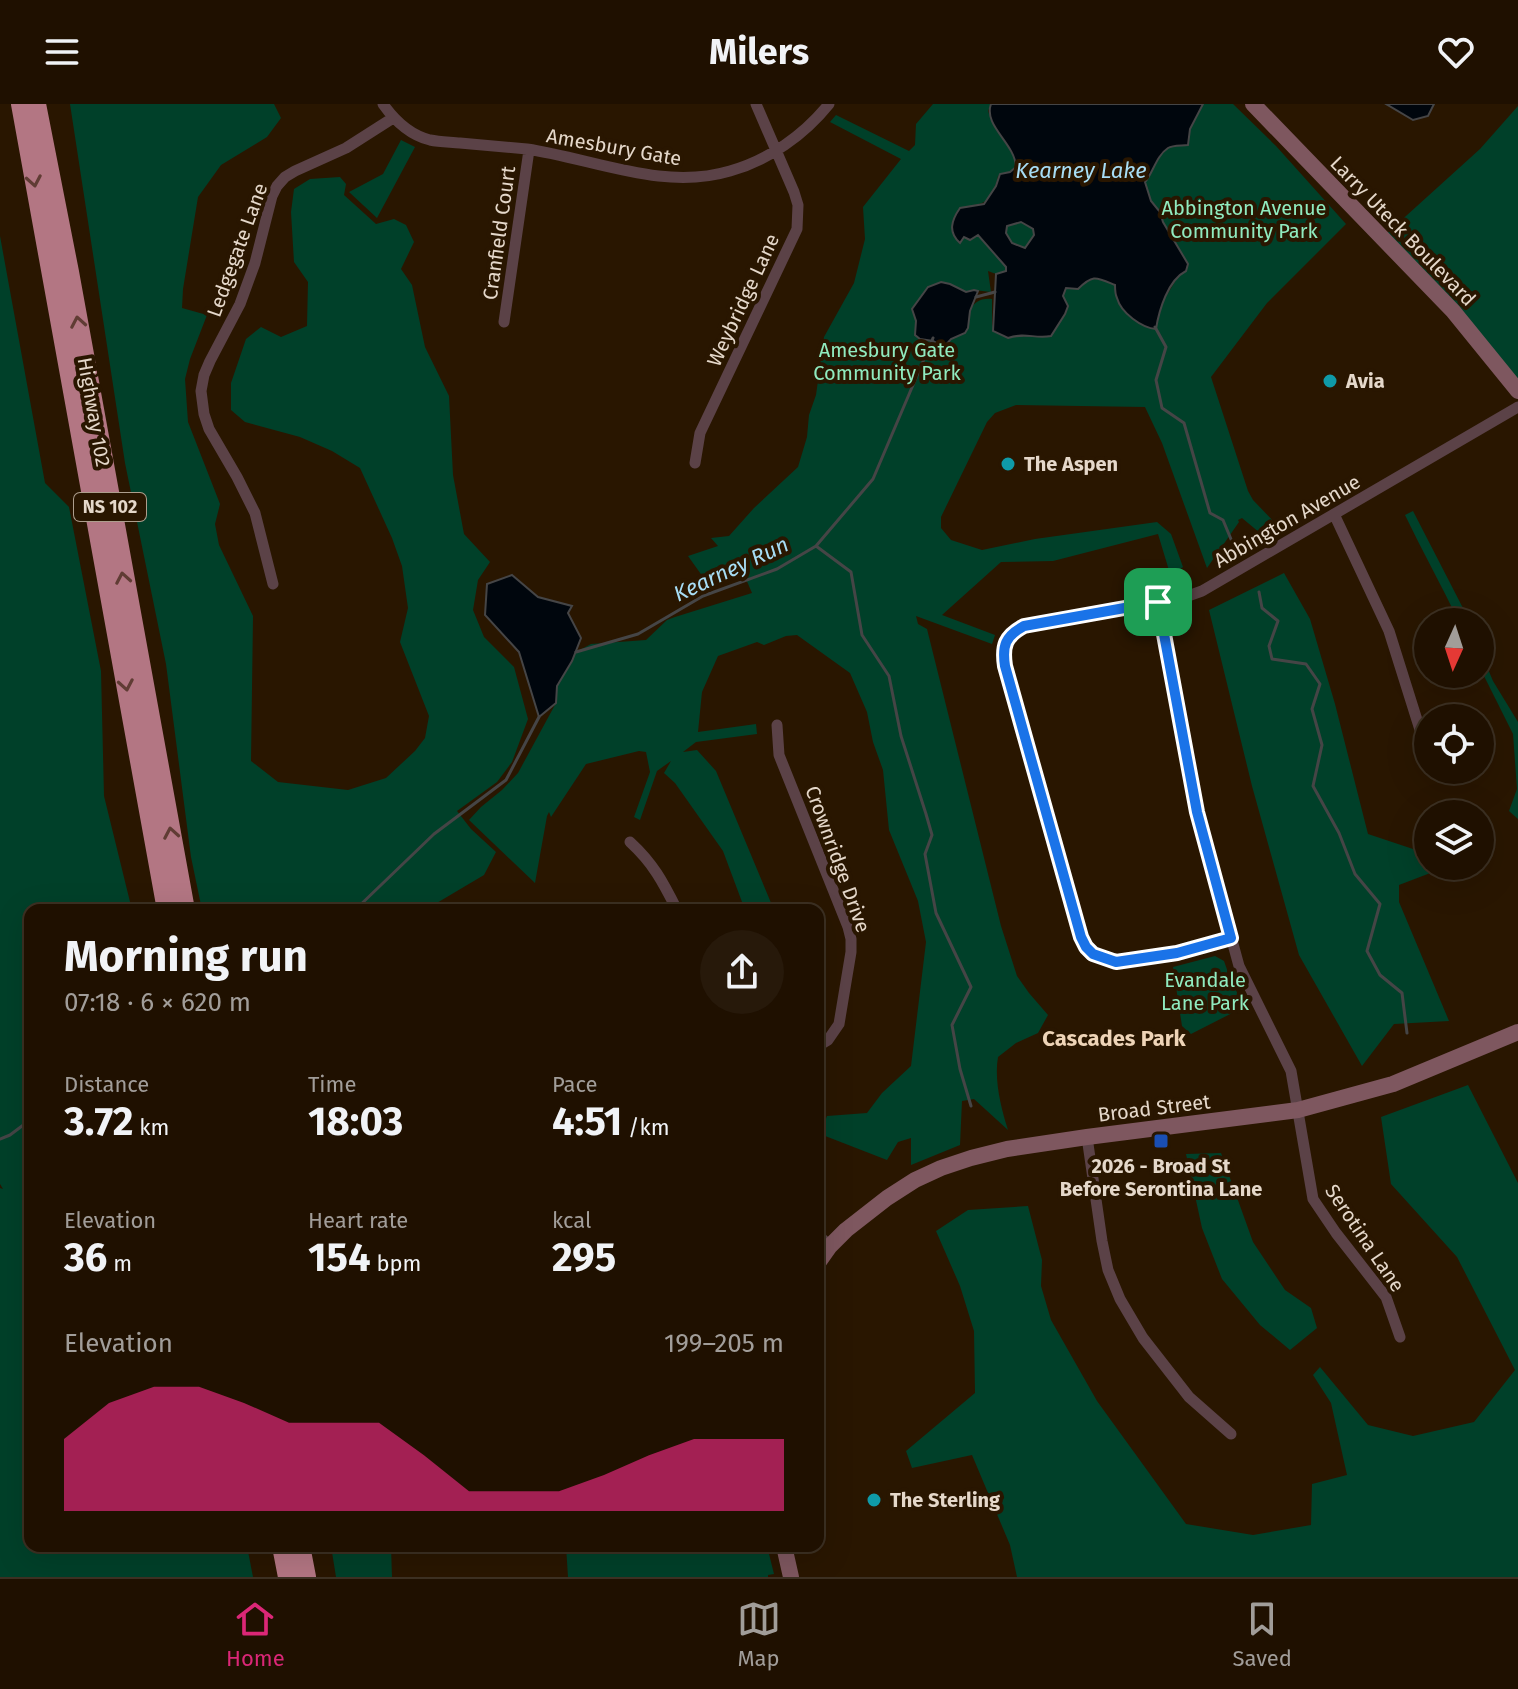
<!DOCTYPE html>
<html lang="en">
<head>
<meta charset="utf-8">
<style>
  :root { --surface:#1f1000; --page:#27190a; --text:#f1f3f6; --muted:#a19d99; --line:#3c3022; --accent:#db2777 }
  body { margin:0; font-family:"Fira Sans",sans-serif; background:var(--page); color:var(--text); height:100vh; display:flex; flex-direction:column; font-size:30px; white-space:nowrap }
  * { box-sizing:border-box; margin:0 }
  p { font-size:26px; color:var(--muted) }
  .icon { flex:none; width:44px; height:44px; fill:none; stroke:currentColor; stroke-width:2; stroke-linecap:round; stroke-linejoin:round }
  .map { position:relative; flex:1; overflow:hidden }
  .details { position:absolute; left:24px; top:800px; width:800px; height:648px; display:flex; flex-direction:column; background:var(--surface); border-radius:16px; box-shadow:0 8px 32px #0002,0 0 0 2px var(--line) }
  .details>* { flex:none }
  .needle { width:52px; rotate:183deg }
  .controls { position:absolute; left:1414px; top:504px; display:grid; gap:16px }
  .controls a { display:grid; place-items:center; width:80px; height:80px; border-radius:50%; background:var(--surface); box-shadow:0 8px 32px #0002,0 0 0 2px var(--line); font-size:40px }
  .pin { position:absolute; display:grid; place-items:center; width:68px; height:68px; color:#fff; margin:-34px; border-radius:16px; box-shadow:0 4px 12px #0006 }
  .round { display:grid; place-items:center; flex:none; width:84px; height:84px; border-radius:42px; background:var(--page) }
  .headline { display:flex; align-items:center; justify-content:space-between; height:136px; padding:0 40px }
  h1 { font-size:44px; font-weight:700; line-height:60px }
  .metrics { display:grid; grid-template-columns:repeat(3,1fr); gap:12px; height:136px; padding:8px 40px }
  .metrics div { display:grid; align-content:center }
  .metrics b { font-size:40px; font-weight:700 }
  .metrics small { font-size:22px; font-weight:400 }
  .metrics p { font-size:22px }
  .chart { height:224px; padding:16px 40px }
  .chart p { display:flex; justify-content:space-between }
  .chart svg { width:100%; height:144px; margin-top:8px; fill:var(--accent); opacity:.7 }
  header { display:flex; justify-content:space-between; align-items:center; height:104px; padding:0 40px; background:var(--surface); font-size:36px; font-weight:700 }
  .dock { display:flex; justify-content:space-around; align-items:center; height:112px; border-top:2px solid var(--line); background:var(--surface); font-size:22px; color:var(--muted) }
  .dock a { display:grid; justify-items:center; gap:4px }
  .dock .current { color:var(--accent) }
  .map>svg:first-child { display:block }
</style>
</head>
<body>
<header><svg class="icon" aria-label="menu" viewBox="0 0 24 24"><path d="M4 6h16M4 12h16M4 18h16"/></svg>Milers<svg class="icon" aria-label="heart" viewBox="0 0 24 24"><path d="M12 20l-8-8c-3-5 5-10 8-4 3-6 11-1 8 4z"/></svg></header>
<div class="map">
<svg width="1518" height="1473" viewBox="0 0 1518 1473">
  <rect width="100%" height="100%" fill="#291600"/>
  <path fill="#004029" d="M70 0H274L281 14 267 33 221 61 198 93 183 185 182 204 207 211 190 255 185 275 188 318 220 400 215 420 219 441 253 512 251 657 278 678 348 686 386 674 415 647 425 634 429 612 400 538 408 504 402 462 392 434 360 364 332 347 300 333 245 318 231 306V279L246 235 261 223 281 233 307 222 308 178 294 158 291 108 294 85 310 75 340 73 346 80 344 91 376 120 394 115 406 121 414 138 401 165 412 181 425 243 449 292 453 371 464 430 490 458 478 476 473 506 484 533 514 563 528 615 512 658 497 678 457 707 471 725 496 748 484 771 425 806H202L191 753 166 560 125 359Z
    M933 0H991L988 7C990 12 991 16 993 20 1001 35 1015 45 1016 63L1010 68 1003 69 998 72C995 87 990 100 973 101L963 133 978 131 1004 159 1007 167 996 170 988 167 991 188 974 186 966 189 950 180 931 181 914 202 913 208 916 217 915 231 920 235 933 237 935 240 945 242 951 235 965 229C969 211 969 193 992 195V220L994 227 1043 233 1050 232 1066 210 1067 200 1063 192 1064 185 1069 183 1078 185C1094 170 1096 173 1115 181 1119 210 1132 214 1156 225L1162 199 1187 158 1163 118 1160 108 1151 97 1145 78C1153 69 1156 51 1168 44 1175 40 1180 44 1188 39L1190 25 1203 0H1233L1276 42 1346 120 1267 199 1211 273 1248 387 1253 396 1277 421 1260 429 1242 414 1238 416 1239 418 1207 464 1162 339 1145 303 1016 301 995 309 987 318 941 413V424L951 436 982 446 1035 435 1157 418 1171 430 1183 463 1171 473 1158 430 1053 457 1001 458 942 511 995 531 992 540 916 512 918 520 927 525 1001 822 1017 872 1029 889 1048 911 1038 929 1016 939 998 953C994 976 1001 1004 1008 1026L974 995 962 997 960 1041 911 1061V1034L898 1038 887 1056 820 1030 827 1012 867 1009 882 989 911 962 926 838 918 797 889 726 883 666 873 638 867 608 850 569 797 531 786 532 764 541 757 538 718 552 702 588 698 628 756 620 757 630 696 638 683 648 697 646 716 667 774 806H745L723 747 675 679 664 669 671 657 657 667 640 716 634 713 650 668 646 648 639 647 586 660 551 713 549 708 547 712 535 779 469 716 481 703 502 686 518 669 556 599 557 582 576 548 591 540 646 536 667 516 675 513 752 489 743 468 703 473 688 452 718 442 711 434 729 432 754 404 798 363 807 333 809 311 816 291 824 233 854 179 865 135 863 103 901 55 830 18 836 11 909 47 915 41 916 20Z
    M1518 2V282L1385 131 1480 45Z
    M401 36 415 43 377 114 349 88 383 70Z
    M1021 118 1033 125 1034 131 1025 144 1012 139 1006 128 1007 122Z
    M0 132 45 379 69 403 101 567 104 692 132 806H30V1442H247L253 1473H0V1084L3 1085 0 1080Z
    M1413 407 1465 508 1469 518H1459C1442 482 1422 447 1405 411Z
    M1284 469 1310 515 1335 600 1368 730 1428 750V762H1432L1433 768 1399 781V798L1449 917 1394 920 1362 962 1299 851 1252 682 1209 506Z
    M1480 546 1493 577 1518 618V715L1509 707 1517 685 1513 630 1480 564Z
    M1215 852 1224 857 1230 874 1244 903 1191 930 1182 922 1173 863Z
    M1468 981 1518 1079V1473H1017L1010 1441 972 1351 912 1364 906 1347 975 1289 974 1227 960 1182 936 1127 968 1106 1028 1102 1042 1156 1041 1182 1051 1216 1097 1297 1186 1420 1253 1431 1311 1421 1312 1380 1347 1371 1331 1299 1313 1271 1320 1263 1368 1321 1413 1332 1474 1318 1515 1266 1457 1153 1391 1080 1381 1013Z
    M1221 1049 1253 1138 1285 1186 1311 1204 1317 1224 1290 1246 1260 1221 1222 1175 1202 1124 1186 1050Z
    M331 1442H391L392 1473H336Z
    M566 1442H767L774 1470 768 1471V1473H568Z"/>
  <path fill="#00060d" stroke="#454546" stroke-width="2" fill-rule="evenodd" d="M991 0H1203L1190 25 1188 41C1182 42 1173 41 1168 44 1156 52 1153 69 1145 78L1151 97 1160 108 1163 118 1188 160 1186 167C1168 176 1159 206 1156 225 1142 224 1121 209 1117 194 1115 190 1115 186 1115 181 1096 173 1093 170 1078 185L1066 184 1063 192 1068 202 1065 210 1051 232C1034 235 1026 228 1008 234L993 227 996 170 1006 167V163L978 131 970 136 964 133 960 139C948 128 951 117 960 104L984 100 996 82 1000 70 1010 68 1016 63C1015 39 983 22 991 0ZM1021 118 1033 125 1034 131 1025 144 1012 139 1006 129 1007 122Z
    M1386 0H1434L1428 12 1413 16Z
    M941 178 950 180 966 188 974 186 978 187 970 207 968 224 965 229 951 235 944 243 933 237 920 235 915 231 916 217 912 205 928 183Z
    M512 471 538 493 572 502 568 509 581 534 572 557 557 582 556 599 539 613 519 548 485 511 487 480Z"/>
  <g fill="none" stroke-linecap="round" stroke-linejoin="round">
    <path stroke="#454546" stroke-width="3" d="M976 193 995 188
      M1155 223 1166 243 1156 276 1162 304 1184 319 1210 409 1223 416 1233 440
      M816 442 851 468 862 531 889 572 901 632 926 710 932 731 925 750 936 809 971 883 952 921 960 965 971 1002
      M1259 488 1262 504 1278 517 1269 542 1272 555 1306 560 1320 580 1312 605 1322 641 1313 682 1339 729 1355 770 1380 800 1367 847 1380 871 1402 889 1407 929
      M576 548 638 530 703 492 777 465 816 442 873 375 933 234
      M355 806 434 730 506 676 539 613
      M0 1035 10 1031 30 1016"/>
    <path stroke="#5b4247" stroke-width="11" d="M383 0C395 17 410 31 430 36 440 38 451 38 460 39 483 41 505 43 527 45 594 55 663 87 730 67 769 56 804 31 829 0
      M504 218 529 46
      M695 359 700 329 797 125 798 101 794 88 756 0
      M1334 410 1389 527 1428 651
      M273 480 255 409 237 373 209 325 204 310 201 287 204 271 210 257 240 200 255 159 272 92 277 82 285 73 295 67 346 44 393 14
      M1158 498 1197 708 1239 862 1291 967 1313 1095 1336 1129 1386 1193 1400 1233
      M777 621 779 651 848 823 851 835V848L839 920 828 936 818 942
      M630 738C653 759 663 778 677 806
      M1231 834C1201 843 1171 851 1139 855 1131 856 1122 859 1114 858 1098 856 1088 846 1081 833L1005 562C1002 542 1005 532 1024 522L1188 492 1202 487 1518 303
      M1087 1033 1102 1137 1108 1166 1120 1195 1143 1234 1189 1293 1231 1330
      M818 1131 830 1142"/>
    <path stroke="#7e575f" stroke-width="16" d="M1253 0 1453 207 1518 287
      M818 1159 830 1142 846 1126 887 1094 915 1076 941 1064 971 1054 1007 1045 1087 1033 1298 1006 1393 980 1518 928
      M784 1442 791 1473"/>
    <path stroke="#b37683" stroke-width="20" d="M21 0 167 806
      M36 0 69 168 185 806
      M282 1442 288 1473
      M300 1442 306 1473"/>
  </g>
  <defs><path id="oneway-chevron" d="M-2-3.5L2.5 0L-2 3.5" fill="none" stroke-width="1.6" stroke-linecap="round" stroke-linejoin="round" transform="scale(2)"/></defs>
  <g stroke="#603c34">
    <use href="#oneway-chevron" transform="translate(34 77) rotate(80)"/>
    <use href="#oneway-chevron" transform="translate(78 218) rotate(-100)"/>
    <use href="#oneway-chevron" transform="translate(123 474) rotate(-100)"/>
    <use href="#oneway-chevron" transform="translate(126 581) rotate(80)"/>
    <use href="#oneway-chevron" transform="translate(171 729) rotate(-100)"/>
  </g>
  <g fill="none" stroke-linecap="round" stroke-linejoin="round">
    <defs>
      <path id="route" d="M1158 498 1197 708 1231 834 1177 849 1116 858 1093 850 1086 843 1081 833 1005 562C1002 542 1005 532 1024 522Z"/>
    </defs>
    <use href="#route" stroke="#fff" stroke-width="16"/>
    <use href="#route" stroke="#1a73e8" stroke-width="10"/>
  </g>
  <g fill="#0f9aa8" stroke="#291600" stroke-width="3">
    <circle cx="1330" cy="277" r="8"/>
    <circle cx="1008" cy="360" r="8"/>
    <circle cx="874" cy="1396" r="8"/>
  </g>
  <rect fill="#1a4fb4" stroke="#291600" stroke-width="3" x="1153" y="1029" width="16" height="16" rx="4"/>
  <g text-anchor="middle" dominant-baseline="central" stroke-width="8" stroke-linejoin="round" paint-order="stroke">
    <rect fill="#291600" stroke="#ad9e8d" stroke-width="2" x="74" y="389" width="72" height="28" rx="6"/>
    <g font-size="18" font-weight="bold" fill="#e5d8ca">
      <text x="110" y="403">NS 102</text>
    </g>
    <g font-size="20" fill="#e5d8ca" stroke="#291600">
      <text transform="translate(614 43) rotate(10)">Amesbury Gate</text>
      <text transform="translate(1403 127) rotate(46)">Larry Uteck Boulevard</text>
      <text transform="translate(499 129) rotate(-82)">Cranfield Court</text>
      <text transform="translate(237 146) rotate(-70)">Ledgegate Lane</text>
      <text transform="translate(743 196) rotate(-65)">Weybridge Lane</text>
      <text transform="translate(94 308) rotate(80)">Highway 102</text>
      <text transform="translate(1287 417) rotate(-30)">Abbington Avenue</text>
      <text transform="translate(838 755) rotate(70)">Crownridge Drive</text>
      <text transform="translate(1154 1004) rotate(-7)">Broad Street</text>
      <text transform="translate(1365 1134) rotate(56)">Serotina Lane</text>
    </g>
    <g font-size="20" fill="#90ebbf" stroke="#291600">
      <text x="1244" y="104">Abbington Avenue<tspan x="1244" dy="23">Community Park</tspan></text>
      <text x="887" y="246">Amesbury Gate<tspan x="887" dy="23">Community Park</tspan></text>
      <text x="1205" y="876">Evandale<tspan x="1205" dy="23">Lane Park</tspan></text>
    </g>
    <g font-size="20" font-weight="bold" fill="#e5d8ca" stroke="#291600" text-anchor="start">
      <text x="1346" y="277">Avia</text>
      <text x="1024" y="360">The Aspen</text>
      <text x="1161" y="1062" text-anchor="middle">2026 - Broad St<tspan x="1161" dy="23">Before Serontina Lane</tspan></text>
      <text x="890" y="1396">The Sterling</text>
    </g>
    <g font-size="22" font-style="italic" fill="#a7ddf5" stroke="#291600">
      <text x="1081" y="66">Kearney Lake</text>
      <text transform="translate(731 465) rotate(-25)">Kearney Run</text>
    </g>
    <g font-size="22" font-weight="bold" fill="#eed4b7" stroke="#291600">
      <text x="1114" y="934">Cascades Park</text>
    </g>
  </g>
</svg>
<div class="controls">
<a><svg class="needle" viewBox="-14 -14 28 28"><path d="M0-13l5 13h-10z" fill="#e53935"/><path d="M0 13l5-13h-10z" fill="#a19d99"/></svg></a>
<a><svg class="icon" aria-label="locate" viewBox="0 0 24 24"><circle cx="12" cy="12" r="6"/><path d="M12 2v4M12 18v4M2 12h4M18 12h4"/></svg></a>
<a><svg class="icon" aria-label="layers" viewBox="0 0 24 24"><path d="M12 4l9 5-9 5-9-5zM3 14l9 5 9-5"/></svg></a>
</div>
<div class="pin" style="left:1158px;top:498px;background:#1e9e55"><svg class="icon" aria-label="arrive" viewBox="0 0 24 24"><path d="M6 21V4h12l-3 4 3 4H6"/></svg></div>
<section class="details">
<div class="headline"><div><h1>Morning run</h1><p>07:18 · 6 × 620 m</p></div><a class="round"><svg class="icon" aria-label="share" viewBox="0 0 24 24"><path d="M12 15V3M7 8l5-5 5 5M5 13v7h14v-7"/></svg></a></div>
<div class="metrics">
<div><p>Distance</p><b>3.72<small> km</small></b></div>
<div><p>Time</p><b>18:03</b></div>
<div><p>Pace</p><b>4:51<small> /km</small></b></div>
</div>
<div class="metrics">
<div><p>Elevation</p><b>36<small> m</small></b></div>
<div><p>Heart rate</p><b>154<small> bpm</small></b></div>
<div><p>kcal</p><b>295</b></div>
</div>
<div class="chart"><p><span>Elevation</span>199–205 m</p>
<svg viewBox="0 0 160 44" preserveAspectRatio="none"><path d="M0 44V22L10 11L20 6L30 6L40 11L50 17L60 17L70 17L80 27L90 38L100 38L110 38L120 33L130 27L140 22L150 22L160 22V44z"/></svg>
</div>
</section>
</div>
<nav class="dock">
<a class="current"><svg class="icon" aria-label="home" viewBox="0 0 24 24"><path d="M3 11l9-7 9 7M6 9v11h12V9"/></svg>Home</a>
<a><svg class="icon" aria-label="map" viewBox="0 0 24 24"><path d="M3 6l6-2 6 2 6-2v14l-6 2-6-2-6 2zM9 4v14M15 6v14"/></svg>Map</a>
<a><svg class="icon" aria-label="saved" viewBox="0 0 24 24"><path d="M7 4h10v16l-5-4-5 4z"/></svg>Saved</a>
</nav>
</body>
</html>
